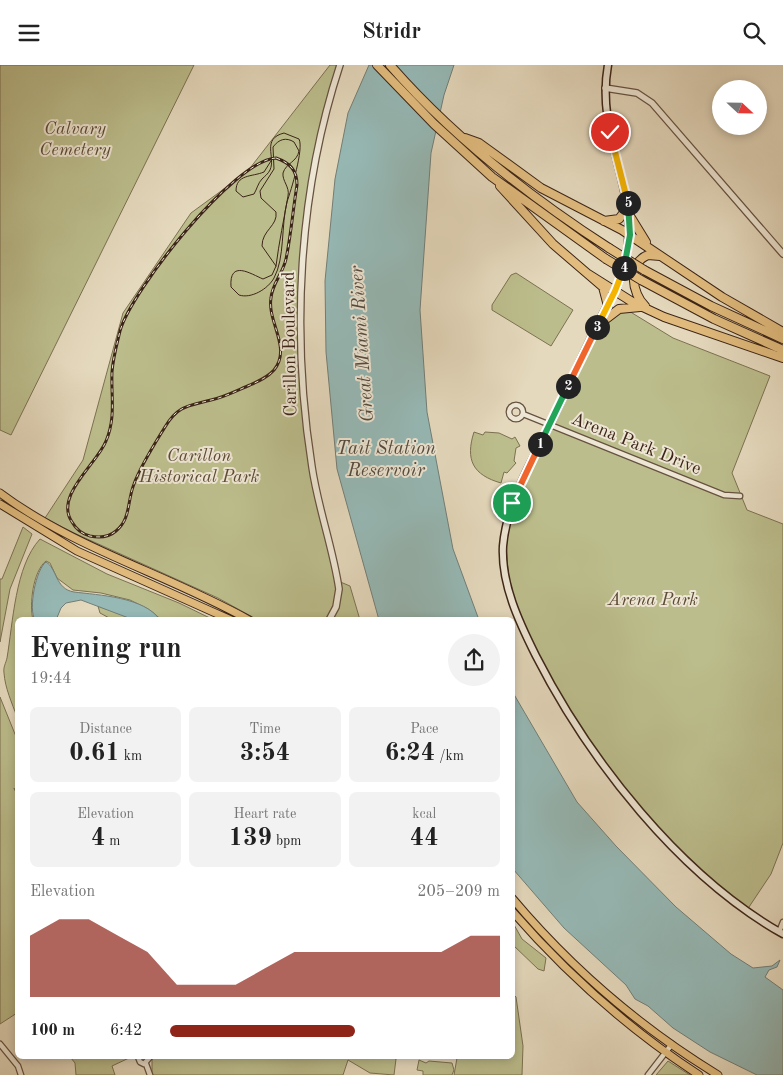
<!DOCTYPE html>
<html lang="en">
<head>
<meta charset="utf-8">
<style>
  :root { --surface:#fff; --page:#f2f2f2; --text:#222; --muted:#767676; --accent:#8f2418 }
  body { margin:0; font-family:"Old Standard TT",serif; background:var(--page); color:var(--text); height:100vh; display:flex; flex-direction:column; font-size:19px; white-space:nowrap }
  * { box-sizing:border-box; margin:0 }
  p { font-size:16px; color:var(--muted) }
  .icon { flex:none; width:28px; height:28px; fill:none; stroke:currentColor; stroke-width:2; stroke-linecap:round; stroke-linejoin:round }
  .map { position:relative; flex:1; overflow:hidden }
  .details { position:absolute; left:15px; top:552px; width:500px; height:442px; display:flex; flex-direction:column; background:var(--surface); border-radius:8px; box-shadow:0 2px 8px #0003 }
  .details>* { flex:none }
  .needle { width:32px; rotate:112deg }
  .fabs { position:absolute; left:712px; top:15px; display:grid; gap:10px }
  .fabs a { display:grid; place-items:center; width:55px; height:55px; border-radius:50%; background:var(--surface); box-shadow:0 2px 8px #0003; font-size:25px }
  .pin { position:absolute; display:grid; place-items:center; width:42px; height:42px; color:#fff; margin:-21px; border:2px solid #fff; border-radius:50%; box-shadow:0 1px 5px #0007 }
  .km { position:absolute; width:25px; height:25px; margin:-12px; border-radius:50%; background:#222; color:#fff; font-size:14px; line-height:25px; text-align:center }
  .round { display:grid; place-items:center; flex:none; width:52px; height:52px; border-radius:26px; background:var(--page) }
  .summary { display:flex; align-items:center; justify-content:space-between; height:85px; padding:0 15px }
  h1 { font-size:28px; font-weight:800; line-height:38px }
  .metrics { display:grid; grid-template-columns:repeat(3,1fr); gap:8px; height:85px; padding:5px 15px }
  .metrics div { display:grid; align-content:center; border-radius:8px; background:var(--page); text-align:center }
  .metrics b { font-size:25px; font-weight:800 }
  .metrics small { font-size:14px; font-weight:400 }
  .metrics p { font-size:14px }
  .chart { height:140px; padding:10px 15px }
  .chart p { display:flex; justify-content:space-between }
  .chart svg { width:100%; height:90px; margin-top:5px; fill:var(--accent); opacity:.7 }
  ul { padding:0 15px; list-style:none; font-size:16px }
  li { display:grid; grid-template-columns:80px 60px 1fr; align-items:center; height:38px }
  li i { height:12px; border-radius:6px; background:var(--accent) }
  header { display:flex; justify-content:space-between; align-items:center; height:65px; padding:0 15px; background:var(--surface); font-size:22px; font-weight:800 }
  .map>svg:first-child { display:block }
</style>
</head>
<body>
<header><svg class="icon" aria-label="menu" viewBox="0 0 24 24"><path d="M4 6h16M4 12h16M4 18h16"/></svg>Stridr<svg class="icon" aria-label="search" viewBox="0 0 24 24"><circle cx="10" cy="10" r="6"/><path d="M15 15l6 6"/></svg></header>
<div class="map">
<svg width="783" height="1010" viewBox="0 0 783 1010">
  <rect width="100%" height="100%" fill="#e5d9bd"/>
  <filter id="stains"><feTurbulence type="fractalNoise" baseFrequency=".004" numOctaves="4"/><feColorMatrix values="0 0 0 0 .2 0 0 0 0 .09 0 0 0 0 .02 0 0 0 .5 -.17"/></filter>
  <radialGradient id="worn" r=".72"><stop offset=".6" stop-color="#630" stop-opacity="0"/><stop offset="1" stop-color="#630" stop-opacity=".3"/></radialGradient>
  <path fill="#bcbd8c" stroke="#7c7152" d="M0 0H194L11 370 0 365Z
    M330 0H340L312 116 301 246 308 377 338 516 350 521 360 555H258L218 533 74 468 45 453 83 395 123 248 191 148 247 107Z
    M516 208 573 245 551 281 492 245V240L511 210Z
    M624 243 673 273 770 311 732 408 747 445 783 459V778L771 809 747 845 732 833 652 758 575 660 515 546 504 498 508 452 598 260Z
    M474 367 483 370 485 367 499 368 512 374 515 372 520 381 516 383 514 396 516 398 507 408 504 407 501 418C473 410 465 395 474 367Z
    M23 462 32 469 10 524 0 577V514H2Z
    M40 474 107 509 179 538 214 555H162L148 544 130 535 101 528 73 525 57 513 50 498 46 496C33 506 29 540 33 555H18L17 652C12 638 5 623 4 608 3 602 6 598 7 593 13 558 15 501 40 474Z
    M98 541 132 553 134 555H113L100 548Z
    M0 632 17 674V729L14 723 18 732 17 948 0 959Z
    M513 858 522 874 546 893 544 906 538 904 513 880Z
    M513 929 516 932 523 981 522 1010H454L457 993 512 992Z
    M391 992 396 994 394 1010 370 1008 348 995 343 1010H152V993Z
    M71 993H129L112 1001 115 1010H76L75 998Z
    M419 995 426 998 429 996 452 998 454 1005 452 1010H423V1006L417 1005Z
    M668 996 690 1010H656Z"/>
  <path fill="#96b9b6" stroke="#727e77" d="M369 0H454L444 30 431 88 420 245 427 347 453 484 479 555H379L337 404 326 287 325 216 335 114 348 48Z
    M46 497C57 503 55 524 74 527 98 530 145 532 160 555H134L81 535 66 538 61 543 56 555H35C28 544 36 504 46 497Z
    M512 626 577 737 616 781 676 842 731 889 753 903 772 901 780 895 777 902 769 905 765 912 783 925V1010H757L710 987 673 963 648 941 635 934 626 920 564 863 513 804Z"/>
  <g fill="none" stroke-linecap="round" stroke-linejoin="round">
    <defs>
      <path id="minor" d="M509 347a7 7 0 1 1 14 0a7 7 0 1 1-14 0Z
        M523 349 724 430 740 431
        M779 867 783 857
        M0 979 18 1001 21 1010
        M138 992 140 997 144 999 150 992
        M146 999 150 1010
        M648 1010 672 979"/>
      <path id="tertiary" d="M605 23 637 28 652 38 783 189
        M329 555 336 542 339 524C333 483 318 443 312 402 291 269 298 128 340 0"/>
      <path id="secondary" d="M608 0C593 83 655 139 615 226 592 268 573 312 552 355 533 395 507 435 503 481 501 519 519 557 536 591 589 695 680 811 783 869"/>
      <path id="primary" d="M0 428C75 484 167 509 249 555
        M0 439 77 486 231 555
        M512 833C571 903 641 963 718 1010
        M512 846C566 908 630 965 699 1010"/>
      <path id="motorway" d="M377 0 434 59 492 112 606 194
        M390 0C452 71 530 132 609 183
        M465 73 479 78 541 123 622 165 722 232 783 267
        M500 121 553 179 603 222 608 241
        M630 151 646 177
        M604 156 619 154 625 146 627 136
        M644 205 711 241 783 274
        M588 209 634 238 664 252 783 293
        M641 215 714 254 783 285
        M645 241C632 229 627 198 648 190L660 191
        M598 260 619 244 640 242"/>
    </defs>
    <use href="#minor" stroke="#665241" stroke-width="7"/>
    <use href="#tertiary" stroke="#665241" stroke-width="8"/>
    <use href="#secondary" stroke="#3c2518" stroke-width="9"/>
    <use href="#primary" stroke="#3c2518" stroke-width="9"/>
    <use href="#motorway" stroke="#3c2518" stroke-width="10"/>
    <use href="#minor" stroke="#eee6d4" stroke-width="4.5"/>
    <use href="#tertiary" stroke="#eee6d4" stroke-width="5.5"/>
    <use href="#secondary" stroke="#eee6d4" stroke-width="6"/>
    <use href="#primary" stroke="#e2bc7e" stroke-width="7"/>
    <use href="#motorway" stroke="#e2bc7e" stroke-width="8"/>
    <path stroke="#3c2518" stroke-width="1" d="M271 96 264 107C252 112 236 109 236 126L243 132 254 129C257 124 258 118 262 114 265 111 268 109 270 105 276 92 261 74 284 68L299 74C304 84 291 125 287 137 281 160 285 193 274 213 268 224 251 234 239 230L231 222C229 194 251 209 263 214L272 210 276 201C279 177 284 154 288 131 290 122 282 116 283 108 286 98 297 97 299 86L294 77C286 72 279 74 273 82L274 104 260 126 261 133 276 147C278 161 262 165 262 181L276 201"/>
    <defs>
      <path id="rail" d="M276 93C290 98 297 105 297 120 293 144 291 170 286 194 283 208 272 219 271 233 267 257 292 283 274 305 268 312 259 316 250 320 238 325 225 332 211 335 189 341 178 340 165 362 154 380 141 400 134 419 127 436 131 454 116 466 109 472 99 473 90 471 82 469 76 464 72 457 54 431 97 399 106 376 116 353 111 331 112 307 113 293 117 279 120 266 131 226 234 95 276 93Z"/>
    </defs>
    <use href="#rail" stroke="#3c2518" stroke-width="3"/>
    <use href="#rail" stroke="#eee6d4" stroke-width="1" stroke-dasharray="4" stroke-linecap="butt"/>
    <defs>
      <path id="motorway-bridge" d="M609 183 644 205
        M606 194 641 215"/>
    </defs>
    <use href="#motorway-bridge" stroke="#3c2518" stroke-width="10" stroke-linecap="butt"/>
    <use href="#motorway-bridge" stroke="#e2bc7e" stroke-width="8"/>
  </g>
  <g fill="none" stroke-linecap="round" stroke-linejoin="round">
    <defs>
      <path id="split-1" d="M512 438 540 379"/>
      <path id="split-2" d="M540 379 568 321"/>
      <path id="split-3" d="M568 321 597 262"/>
      <path id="split-4" d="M597 262 615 226 624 203"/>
      <path id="split-5" d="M624 203 630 170 628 138"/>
      <path id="split-6" d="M610 67 628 138"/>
    </defs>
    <use href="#split-1" stroke="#fff" stroke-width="10"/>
    <use href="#split-2" stroke="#fff" stroke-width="10"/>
    <use href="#split-3" stroke="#fff" stroke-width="10"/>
    <use href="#split-4" stroke="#fff" stroke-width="10"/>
    <use href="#split-5" stroke="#fff" stroke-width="10"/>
    <use href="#split-6" stroke="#fff" stroke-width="10"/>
    <use href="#split-1" stroke="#f0652b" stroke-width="6"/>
    <use href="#split-2" stroke="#22a559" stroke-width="6"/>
    <use href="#split-3" stroke="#f0652b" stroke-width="6"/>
    <use href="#split-4" stroke="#f5b400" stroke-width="6"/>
    <use href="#split-5" stroke="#22a559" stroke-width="6"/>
    <use href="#split-6" stroke="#f5b400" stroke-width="6"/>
  </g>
  <g text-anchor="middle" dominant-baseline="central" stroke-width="4" stroke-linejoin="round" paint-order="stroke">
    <g font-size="18" font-style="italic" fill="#5c4b35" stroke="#eee6d4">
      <text x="75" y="64">Calvary<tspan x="75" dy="21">Cemetery</tspan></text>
      <text x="199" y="391">Carillon<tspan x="199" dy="21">Historical Park</tspan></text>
      <text x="653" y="535">Arena Park</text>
    </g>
    <g font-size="18" fill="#3c2518" stroke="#eee6d4">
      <text transform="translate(290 279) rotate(-91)">Carillon Boulevard</text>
      <text transform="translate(636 379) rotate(22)">Arena Park Drive</text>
    </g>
    <g font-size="19" font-style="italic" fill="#524a40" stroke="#eee6d4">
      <text transform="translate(363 279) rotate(-94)">Great Miami River</text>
      <text x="386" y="384">Tait Station<tspan x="386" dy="22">Reservoir</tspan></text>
    </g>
  </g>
  <rect width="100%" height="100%" filter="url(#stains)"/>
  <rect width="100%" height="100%" fill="url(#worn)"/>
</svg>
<div class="fabs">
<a><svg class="needle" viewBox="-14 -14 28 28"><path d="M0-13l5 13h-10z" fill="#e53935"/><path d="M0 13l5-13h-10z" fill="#767676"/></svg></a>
</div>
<div class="pin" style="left:512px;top:438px;background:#1e9e55"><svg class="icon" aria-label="arrive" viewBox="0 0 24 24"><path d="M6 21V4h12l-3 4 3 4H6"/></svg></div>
<div class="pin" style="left:610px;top:67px;background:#d93025"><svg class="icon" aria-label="check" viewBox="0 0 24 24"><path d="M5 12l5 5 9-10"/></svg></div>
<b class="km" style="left:540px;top:379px">1</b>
<b class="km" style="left:568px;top:321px">2</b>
<b class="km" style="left:597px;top:262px">3</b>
<b class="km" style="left:624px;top:203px">4</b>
<b class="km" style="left:628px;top:138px">5</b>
<section class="details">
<div class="summary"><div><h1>Evening run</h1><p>19:44</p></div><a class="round"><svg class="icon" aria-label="share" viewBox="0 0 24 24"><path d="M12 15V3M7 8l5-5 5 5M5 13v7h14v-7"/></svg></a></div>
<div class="metrics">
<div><p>Distance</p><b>0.61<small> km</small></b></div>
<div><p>Time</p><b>3:54</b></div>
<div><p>Pace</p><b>6:24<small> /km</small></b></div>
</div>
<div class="metrics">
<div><p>Elevation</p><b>4<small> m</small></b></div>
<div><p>Heart rate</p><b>139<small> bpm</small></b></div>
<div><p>kcal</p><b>44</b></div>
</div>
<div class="chart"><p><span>Elevation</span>205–209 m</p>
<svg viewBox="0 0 160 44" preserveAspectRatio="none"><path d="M0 44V14L10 6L20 6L30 14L40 22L50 38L60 38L70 38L80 30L90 22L100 22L110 22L120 22L130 22L140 22L150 14L160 14V44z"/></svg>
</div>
<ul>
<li><b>100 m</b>6:42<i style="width:56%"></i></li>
</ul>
</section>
</div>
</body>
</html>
